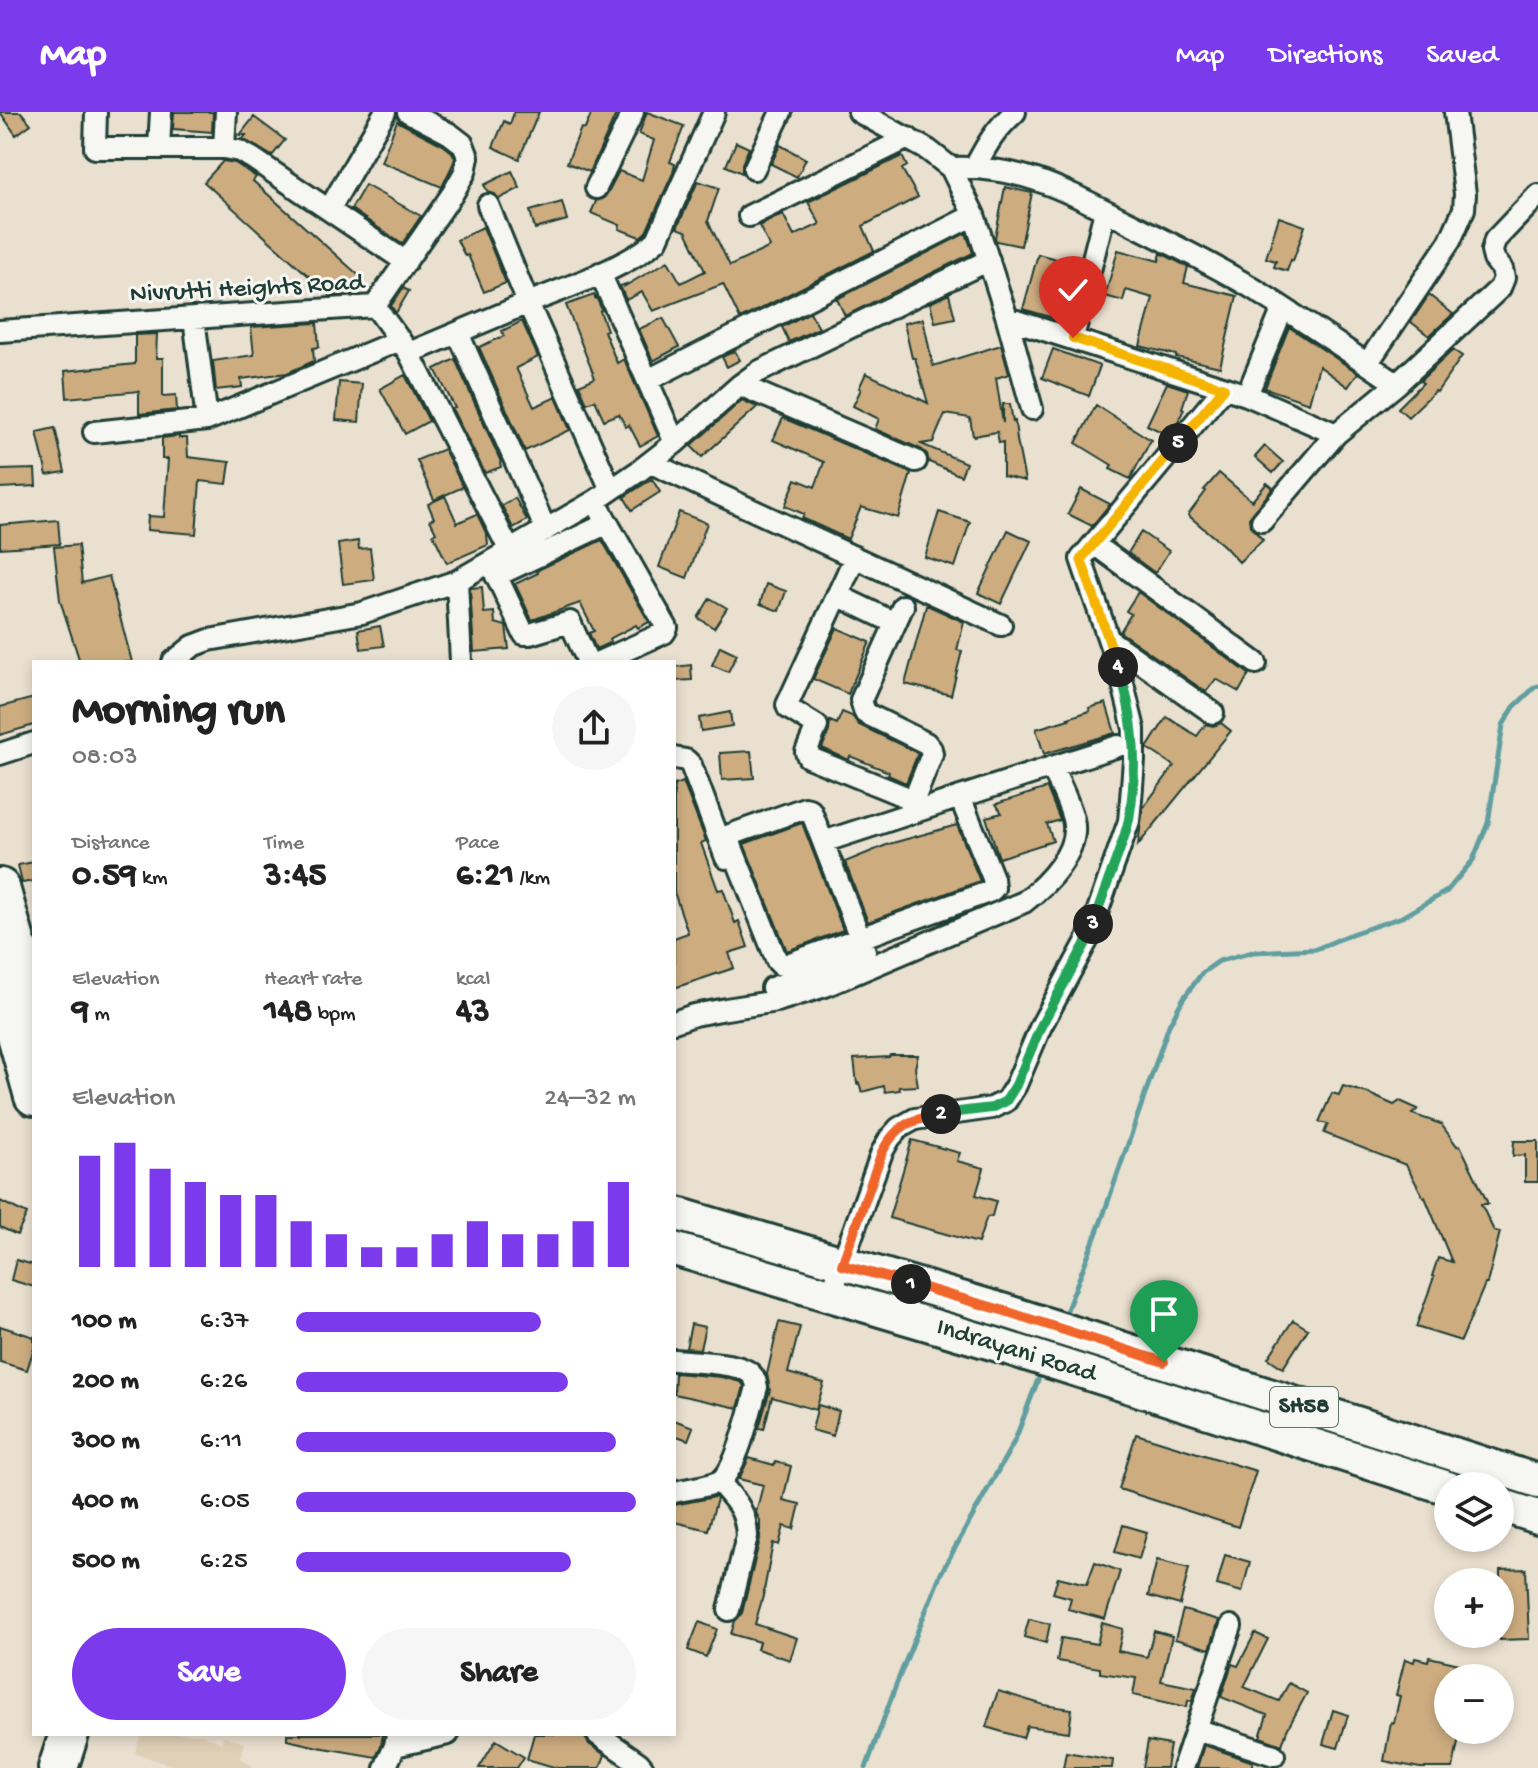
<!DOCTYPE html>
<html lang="en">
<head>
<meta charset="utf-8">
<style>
  :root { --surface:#fff; --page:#f6f6f6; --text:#222; --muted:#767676; --accent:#7c3aed }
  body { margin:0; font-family:"Gochi Hand",sans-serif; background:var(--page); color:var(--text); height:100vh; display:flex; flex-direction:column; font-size:30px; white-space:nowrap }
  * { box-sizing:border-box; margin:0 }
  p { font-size:26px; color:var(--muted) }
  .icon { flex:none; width:44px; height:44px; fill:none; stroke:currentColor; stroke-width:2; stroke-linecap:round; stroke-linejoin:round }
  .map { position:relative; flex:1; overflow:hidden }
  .drawer { position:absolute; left:32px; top:548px; width:644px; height:1076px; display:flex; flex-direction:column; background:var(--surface); border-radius:0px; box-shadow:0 4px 12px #0003 }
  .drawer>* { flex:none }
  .tools { position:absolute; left:1434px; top:1360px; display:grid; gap:16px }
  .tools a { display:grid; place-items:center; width:80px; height:80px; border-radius:50%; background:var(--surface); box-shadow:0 4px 12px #0003; font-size:40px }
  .pin { position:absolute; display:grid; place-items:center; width:68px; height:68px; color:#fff; margin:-82px -34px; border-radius:50% 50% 50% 0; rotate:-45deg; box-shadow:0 0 8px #0007 }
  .pin .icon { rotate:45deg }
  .km { position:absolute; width:40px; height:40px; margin:-20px; border-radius:50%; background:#222; color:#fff; font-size:22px; line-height:40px; text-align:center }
  .round { display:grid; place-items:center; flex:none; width:84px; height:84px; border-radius:42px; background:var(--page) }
  .overview { display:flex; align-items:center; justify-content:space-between; height:136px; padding:0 40px }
  h1 { font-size:44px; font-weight:800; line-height:60px }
  .metrics { display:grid; grid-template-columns:repeat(3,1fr); gap:12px; height:136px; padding:8px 40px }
  .metrics div { display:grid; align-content:center }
  .metrics b { font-size:34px; font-weight:800 }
  .metrics small { font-size:22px; font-weight:400 }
  .metrics p { font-size:22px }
  .chart { height:224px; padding:16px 40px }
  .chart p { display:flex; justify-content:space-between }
  .chart svg { width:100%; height:144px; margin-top:8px; stroke:var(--accent); stroke-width:6 }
  .button { display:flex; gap:16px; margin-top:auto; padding:16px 40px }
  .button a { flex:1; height:92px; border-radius:48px; background:var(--accent); color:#fff; font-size:32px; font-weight:800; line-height:92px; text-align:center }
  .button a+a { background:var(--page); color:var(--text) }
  ul { padding:0 40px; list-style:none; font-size:26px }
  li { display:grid; grid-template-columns:128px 96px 1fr; align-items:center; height:60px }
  li i { height:20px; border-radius:10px; background:var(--accent) }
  header { display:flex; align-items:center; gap:48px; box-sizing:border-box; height:112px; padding:0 40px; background:var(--accent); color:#fff }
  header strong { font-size:38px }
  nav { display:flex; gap:44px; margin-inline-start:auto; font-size:28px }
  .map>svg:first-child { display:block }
</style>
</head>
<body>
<header>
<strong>Map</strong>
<nav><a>Map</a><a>Directions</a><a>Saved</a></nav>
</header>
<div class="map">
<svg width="1538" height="1656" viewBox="0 0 1538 1656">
  <rect width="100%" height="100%" fill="#eae0d0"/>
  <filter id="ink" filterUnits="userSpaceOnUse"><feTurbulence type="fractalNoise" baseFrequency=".0125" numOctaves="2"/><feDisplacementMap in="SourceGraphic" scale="16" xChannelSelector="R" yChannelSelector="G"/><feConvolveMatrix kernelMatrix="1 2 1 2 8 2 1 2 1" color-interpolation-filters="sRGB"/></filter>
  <g filter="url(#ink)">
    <path fill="#e1d0b8" d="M141 1622H201L221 1631 224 1624 245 1631 240 1646 252 1653 251 1656H180L135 1641Z"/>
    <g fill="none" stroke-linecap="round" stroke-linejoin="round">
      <path stroke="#619e9f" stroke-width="5" d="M1063 1208 1102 1107 1169 913 1183 887 1202 861 1219 849 1253 840 1316 837 1354 821 1402 805 1447 779 1473 748 1488 711 1503 613 1514 595 1535 575 1538 574
        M866 1656 896 1573 941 1461 1015 1328 1042 1257"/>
    </g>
    <path fill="#cdac80" stroke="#1f3d34" stroke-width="2" d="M0 0H21L31 12 16 23Z
      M174 0H213L212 20 173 17Z
      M514 0H539L519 47 493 35 504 9 510 12Z
      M592 0H617L590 60 567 51 581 16 585 17Z
      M647 0 684 14 670 50 675 52 673 61 646 120 640 125 619 117 620 113 591 101 596 89 603 87 607 82 619 59 642 68 654 28 639 22Z
      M254 5 285 28 272 44 243 27 246 23H240Z
      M397 9 443 33 452 40 455 46 453 52 442 75 381 50Z
      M736 30 749 36 742 52V61L726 54Z
      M780 33 806 47 797 65 771 52Z
      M902 44 907 54 902 57 918 85 863 114 874 139 740 207 723 172 653 199 642 180 626 188 620 174 626 172 625 174 668 149 681 171 705 159 686 119 677 116 698 69 719 76 708 109 730 154 770 135 759 114 783 102 794 124 820 112 808 90Z
      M223 49 235 51 256 65 253 69 364 168 351 183 331 184 204 70Z
      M512 59 520 76 499 87 495 82 488 80 484 73Z
      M365 73 421 104 402 132 351 97Z
      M1005 75 1032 81 1021 134 996 129 995 126Z
      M562 90 567 108 535 117 530 99Z
      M1279 105 1305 114 1293 149 1291 148 1287 159 1274 155 1276 149 1266 146Z
      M483 115 506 171 484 180 468 143 465 144 457 128Z
      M966 121 973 141 845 204 837 187Z
      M1118 138 1159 149 1161 141 1188 155 1184 171 1237 184 1220 255 1176 245V243L1140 234 1153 186 1126 178 1123 189 1105 184Z
      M1038 142 1071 151 1066 167 1074 169 1064 209 1023 197Z
      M403 176 409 179 396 201 391 194Z
      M949 182 955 206 935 210 930 191Z
      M594 183 595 186 596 185 602 198 600 199 607 218 604 219 617 251 624 247 658 324 640 334 629 313 626 315 619 302 604 308 595 288 587 291 579 273 595 266 566 193Z
      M1429 183 1453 202 1429 224 1411 210Z
      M810 200 819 216 789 230 782 215Z
      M663 206 679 235 653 249 639 217Z
      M923 207 933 254 1001 233 1009 262 996 266 1003 311V292H1010L1013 310 1015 309 1017 328 1025 369 1003 364V330L999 331 997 320 973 324 970 306 945 302 933 330 921 332 966 351 961 364 929 350 927 342 921 337 875 317 879 307 853 294 861 277 859 276 866 261 928 291 915 246H912L904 211Z
      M522 209 538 245 516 256 534 295 556 285 570 318 525 339 479 235 504 224 502 219Z
      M317 211 319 235 313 236 314 249 287 261 241 267 242 275 216 278 213 249 254 243 251 215Z
      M1289 215 1358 261 1348 275 1319 254 1309 291 1265 276Z
      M157 222 156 246H163V284L176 283 177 298 139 302V279L67 286 65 259 135 252V223Z
      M1053 237 1100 254 1089 284 1042 266Z
      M1453 238 1462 244 1437 280 1435 279 1408 305 1398 296 1423 271 1420 269Z
      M735 239 740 248 727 255 722 245Z
      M455 247 501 350 500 351 501 355 485 361 452 297 455 296 435 257Z
      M405 263 429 309 405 322 380 277Z
      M339 270 362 272 359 310 336 308Z
      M1167 271 1188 278 1182 296 1184 297 1177 312 1168 323 1147 313Z
      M742 288 757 295 702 345 691 334Z
      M1096 293 1151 328 1130 367 1110 357 1112 353 1076 331Z
      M783 306 911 361 898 406 861 395 848 427 802 406 804 402 785 394 796 367 815 375 824 350 773 328Z
      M55 316 65 360 47 363 37 320Z
      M179 324V326H187L188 345 230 350 227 372 200 369 196 422 147 418 148 404 164 405 168 347H162V326Z
      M1265 334 1283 350 1273 361 1255 345Z
      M444 337 463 375 434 388 417 348Z
      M35 357 36 374 0 376V358Z
      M1219 361 1252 389 1267 371 1273 376 1249 406 1250 414 1263 428 1239 450 1223 433 1188 403 1206 379 1204 378Z
      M652 367 660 380 632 398 624 385Z
      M1081 377 1110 392 1092 414 1068 402Z
      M445 384 457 411 477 402 487 423 488 433 447 451 433 422 436 420 430 408 434 406 428 392Z
      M515 386 527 408 513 416 502 394Z
      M679 400 707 411 687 466 659 455Z
      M939 400 970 410 955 455 925 445Z
      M58 408 60 432 0 436V413Z
      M1008 418 1031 429 1001 492 978 481Z
      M1141 420 1169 439 1155 461 1128 441Z
      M602 428 649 510 638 516 636 513 609 527 611 530 596 537 589 521 594 519 580 491 532 508 515 472 538 461 537 459 542 456Z
      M358 429 359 437 370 436 374 468 343 472 338 432Z
      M78 433 82 471 109 464 132 550H80L60 488 54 435Z
      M766 472 786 479 779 499 760 492Z
      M482 475 484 501 494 500 495 511 506 514 509 537 474 540 470 476Z
      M1138 480 1249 562 1239 580 1216 567 1206 580 1120 520 1131 502 1126 499Z
      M710 486 727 496 714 516 698 506Z
      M926 494H929L964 510 957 538 962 539 951 583 905 572Z
      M380 514 384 534 361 537 358 518Z
      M837 516 870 530 848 582 813 567Z
      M720 534 737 542 728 560 712 553Z
      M691 553 692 568 674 569V555Z
      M34 586V613L0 623V595Z
      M1106 591 1115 621 1044 642 1036 617 1069 607 1068 606 1090 599 1089 596Z
      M730 600 732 614 701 619 699 606Z
      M842 600 852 604 859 613 918 641 906 671 888 663 889 660 850 644 849 648 822 636 829 619 830 609 837 612Z
      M1167 605 1197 624 1206 612 1213 614 1221 611 1231 619 1138 733 1143 696 1174 654 1147 636Z
      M751 639 754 666 722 668 720 641Z
      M683 670 706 729 701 731 718 778 723 777 735 811 739 809 748 835 729 841 734 856 674 876V826L688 821 674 780V673Z
      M1047 676 1060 708 1047 712 1053 729 999 746 986 705 1002 701 996 692Z
      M802 711 843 818 787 839 744 732Z
      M957 713 980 769 868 810 845 750 889 732Z
      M34 750V769L22 771 18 753Z
      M890 943H918L915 956 918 974 899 975 900 978 885 980 884 974 862 980 859 971 857 972 854 947 889 945Z
      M1343 974 1367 981 1394 993 1400 989 1418 997 1412 1002 1441 1012 1457 1034 1460 1033 1483 1081 1488 1092H1481L1494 1119 1500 1120 1487 1172H1485L1461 1229 1416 1215 1434 1165 1432 1164 1438 1146 1452 1150 1425 1085 1424 1086 1406 1053 1324 1021 1328 1012 1319 1010 1332 981 1339 983Z
      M912 1028 960 1041 957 1049 984 1056 976 1083 996 1089 992 1104 987 1105 984 1113 978 1131 889 1106Z
      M1514 1029H1538V1070H1525V1043L1513 1044Z
      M0 1089 27 1102 17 1123 0 1115Z
      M16 1148 34 1153V1175L11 1168Z
      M1293 1208 1308 1217 1283 1256 1268 1246Z
      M779 1210 800 1215 788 1261 824 1271 816 1298 772 1285 764 1317 759 1316 770 1278 767 1262Z
      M691 1212 705 1215 700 1237 686 1236Z
      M0 1214 34 1225V1236L27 1258 0 1250Z
      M675 1261 721 1265 741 1270 744 1274 738 1296 674 1282Z
      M818 1293 839 1299 833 1324 812 1318Z
      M674 1308 693 1315 688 1328 674 1323Z
      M1136 1322 1256 1359 1238 1415 1119 1377Z
      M749 1346 774 1353 775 1350 791 1354 783 1388 800 1392 794 1417 784 1414 779 1433 773 1431 763 1484 755 1512 797 1526 790 1548 757 1537 759 1530 731 1522 735 1509 742 1501 760 1427V1408L756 1401 763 1373 739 1367Z
      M715 1385 717 1387 708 1418 674 1410V1393Z
      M1123 1413 1147 1420 1139 1447 1115 1440Z
      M1225 1443 1250 1450 1242 1480 1217 1473Z
      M1157 1448 1189 1456 1180 1493 1148 1484Z
      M1095 1450 1120 1459 1105 1507 1068 1497 1071 1486 1053 1481 1058 1465 1087 1472Z
      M1526 1457 1529 1527 1500 1528V1458Z
      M1183 1498 1219 1508 1210 1537 1175 1527Z
      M1029 1507 1050 1512 1046 1531 1024 1525Z
      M699 1510 717 1517 706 1545 688 1538Z
      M1102 1511 1123 1517 1118 1539 1147 1545 1154 1519 1172 1524 1161 1569 1196 1576 1192 1589 1188 1588 1187 1595 1133 1583 1136 1566 1100 1561V1556L1057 1549 1061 1526 1097 1532Z
      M1255 1521 1268 1527 1244 1575 1279 1589 1289 1571 1307 1581 1287 1618 1282 1633 1260 1625 1267 1603 1221 1585 1232 1552 1238 1554Z
      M1429 1545 1468 1554 1464 1566H1448V1618H1456L1455 1624 1459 1625 1453 1656H1420L1384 1649 1391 1610 1394 1611 1400 1584 1396 1583 1405 1547 1414 1550 1415 1546 1428 1549Z
      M998 1579 1044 1593 1072 1597 1069 1620 1027 1614 1023 1626 986 1615Z
      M1333 1598 1348 1603 1338 1636 1323 1632Z
      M287 1622H383L381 1634 376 1645 318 1635 287 1628Z
      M534 1622H577L585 1625 589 1632 605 1643 600 1656H557L527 1647Z
      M496 1628 524 1645 517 1656H479Z
      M1148 1629 1170 1633 1166 1656H1143Z
      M1204 1633 1253 1650 1251 1656H1197Z
      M1066 1640 1113 1648 1112 1656H1063Z"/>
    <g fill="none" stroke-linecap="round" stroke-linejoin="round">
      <defs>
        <path id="street" d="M96 0 95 36H224L239 39 252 46 406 150
          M859 0 928 38 951 56 974 103 1007 206 1032 297
          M159 35 161 0
          M224 36 226 0
          M975 55C987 32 995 18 1015 0
          M951 56C1023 53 1068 80 1130 111 1170 131 1210 151 1249 174 1299 205 1348 239 1397 272
          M754 57 781 0
          M596 76 633 0
          M488 93 528 191C565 176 628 155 657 128L714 0
          M329 98 385 0
          M749 104 908 26
          M600 161 675 331
          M375 194 453 81 465 60 468 45 463 32 450 22 408 0
          M194 206 207 308 400 228
          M1007 206 1247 283 1336 322 1397 272 1500 176 1504 166 1502 157 1494 147 1492 139 1495 128 1538 83
          M0 219 375 194 409 241 510 439
          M458 221 546 418
          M1073 226 1105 99
          M409 241 528 191 611 378
          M1367 252 1450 129 1464 97 1465 82 1455 0
          M648 268 974 103
          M740 273 916 349
          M1247 283 1283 196
          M94 320 207 308
          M651 351 1001 513
          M595 389 667 516 664 521 599 550
          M1262 409 1336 322
          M1094 432 1256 551
          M855 445 787 593 788 596 817 614 806 640 808 645 911 687 915 685 932 642 931 637 926 631 865 601 861 588 903 494
          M490 450 524 522H530L570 510 588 550
          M496 464 608 411
          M457 469 461 550
          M837 483 895 511
          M1109 528 1213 601
          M173 550 193 534 209 528 362 501 457 469 595 389 639 359 675 331 740 273 758 260 989 148
          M0 642 34 631
          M674 646 686 648 691 653 726 746
          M823 730 1052 655
          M772 876 862 844 865 839 860 826 811 699 809 697 805 696 730 723 729 728 777 849 781 853H785L991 779 994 776 993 766 960 685
          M674 910 694 903 726 897 777 889 825 874 1024 790C1046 773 1081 739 1073 707 1069 690 1059 672 1052 655L1118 634
          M830 1185 882 1040 890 1026 899 1016 915 1007 992 996 1006 989 1016 973 1041 914 1088 827 1123 726 1129 709 1131 687 1134 648V617L1121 564 1081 447 1224 276
          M674 1248C692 1250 733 1250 747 1259 754 1263 756 1268 757 1275 751 1295 736 1362 718 1370 706 1375 687 1377 674 1380
          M719 1370C735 1388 746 1398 747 1424L729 1498
          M1196 1617 1274 1643
          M597 1622 639 1651 643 1656
          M395 1634 448 1622
          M385 1656 395 1634 397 1622
          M1183 1656 1231 1514"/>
        <path id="primary" d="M674 1101 1005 1199 1538 1369
          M674 1137 995 1232 1448 1376
          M1500 1393 1538 1405"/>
        <path id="highway" d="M0 776 34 895
          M0 863 34 984
          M58 1656 69 1622"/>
      </defs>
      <use href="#street" stroke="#1f3d34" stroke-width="26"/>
      <use href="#primary" stroke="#1f3d34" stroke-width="38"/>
      <use href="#highway" stroke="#1f3d34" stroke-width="44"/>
      <use href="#street" stroke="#f6f6f2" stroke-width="20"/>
      <use href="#primary" stroke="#f6f6f2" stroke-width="32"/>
      <use href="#highway" stroke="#f6f6f2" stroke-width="38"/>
    </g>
  </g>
  <g fill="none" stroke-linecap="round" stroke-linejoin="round" filter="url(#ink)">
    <defs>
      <path id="split-1" d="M911 1172 1005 1199 1164 1250"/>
      <path id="split-2" d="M911 1172 842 1153 882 1040C897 1012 911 1008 941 1002"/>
      <path id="split-3" d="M941 1002 992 996 1006 989 1016 973 1041 914 1088 827 1093 812"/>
      <path id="split-4" d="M1093 812C1101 790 1108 769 1116 748 1121 734 1126 721 1129 707 1138 655 1135 604 1118 555"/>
      <path id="split-5" d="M1118 555 1081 447 1178 331"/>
      <path id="split-6" d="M1073 226 1224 276 1178 331"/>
    </defs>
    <use href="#split-1" stroke="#fff" stroke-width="16"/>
    <use href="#split-2" stroke="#fff" stroke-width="16"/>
    <use href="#split-3" stroke="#fff" stroke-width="16"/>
    <use href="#split-4" stroke="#fff" stroke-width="16"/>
    <use href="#split-5" stroke="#fff" stroke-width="16"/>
    <use href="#split-6" stroke="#fff" stroke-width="16"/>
    <use href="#split-1" stroke="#f0652b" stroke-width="10"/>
    <use href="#split-2" stroke="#f0652b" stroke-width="10"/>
    <use href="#split-3" stroke="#22a559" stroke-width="10"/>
    <use href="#split-4" stroke="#22a559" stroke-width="10"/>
    <use href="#split-5" stroke="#f5b400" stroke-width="10"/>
    <use href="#split-6" stroke="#f5b400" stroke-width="10"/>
  </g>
  <g text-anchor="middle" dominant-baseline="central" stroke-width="6" stroke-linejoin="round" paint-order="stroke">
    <rect fill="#f6f6f2" stroke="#60746d" stroke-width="2" x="1270" y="1275" width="68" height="40" rx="6"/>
    <g font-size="24" font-weight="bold" fill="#1f3d34">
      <text x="1304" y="1295">SH58</text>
    </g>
    <g font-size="26" fill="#1f3d34" stroke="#f6f6f2">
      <text transform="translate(247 178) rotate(-3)">Nivrutti Heights Road</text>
      <text transform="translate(1016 1240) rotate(17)">Indrayani Road</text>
    </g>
  </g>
</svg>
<div class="tools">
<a><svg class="icon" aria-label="layers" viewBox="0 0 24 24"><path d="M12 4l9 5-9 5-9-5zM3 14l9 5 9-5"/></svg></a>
<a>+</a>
<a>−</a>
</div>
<div class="pin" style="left:1164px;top:1250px;background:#1e9e55"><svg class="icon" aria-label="arrive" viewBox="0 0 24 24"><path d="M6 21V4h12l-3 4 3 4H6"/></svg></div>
<div class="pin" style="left:1073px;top:226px;background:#d93025"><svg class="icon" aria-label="check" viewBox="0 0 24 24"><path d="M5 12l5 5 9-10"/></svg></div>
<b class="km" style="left:911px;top:1172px">1</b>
<b class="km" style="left:941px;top:1002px">2</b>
<b class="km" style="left:1093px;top:812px">3</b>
<b class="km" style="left:1118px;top:555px">4</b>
<b class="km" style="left:1178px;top:331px">5</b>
<section class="drawer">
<div class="overview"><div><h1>Morning run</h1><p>08:03</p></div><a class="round"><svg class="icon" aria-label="share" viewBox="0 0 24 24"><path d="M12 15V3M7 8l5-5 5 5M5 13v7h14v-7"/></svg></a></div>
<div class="metrics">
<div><p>Distance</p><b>0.59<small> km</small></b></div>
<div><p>Time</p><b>3:45</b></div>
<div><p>Pace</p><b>6:21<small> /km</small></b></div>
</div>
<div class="metrics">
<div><p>Elevation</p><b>9<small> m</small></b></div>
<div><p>Heart rate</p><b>148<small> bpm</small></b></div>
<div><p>kcal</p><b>43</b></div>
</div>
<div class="chart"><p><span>Elevation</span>24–32 m</p>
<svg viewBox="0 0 160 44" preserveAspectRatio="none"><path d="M5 44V10M15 44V6M25 44V14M35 44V18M45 44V22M55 44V22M65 44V30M75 44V34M85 44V38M95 44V38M105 44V34M115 44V30M125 44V34M135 44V34M145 44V30M155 44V18"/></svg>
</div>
<ul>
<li><b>100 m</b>6:37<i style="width:72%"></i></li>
<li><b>200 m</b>6:26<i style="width:80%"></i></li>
<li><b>300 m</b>6:11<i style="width:94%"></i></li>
<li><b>400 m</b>6:05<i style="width:100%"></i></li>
<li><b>500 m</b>6:25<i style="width:81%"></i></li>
</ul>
<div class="button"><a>Save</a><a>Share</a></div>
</section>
</div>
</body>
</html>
